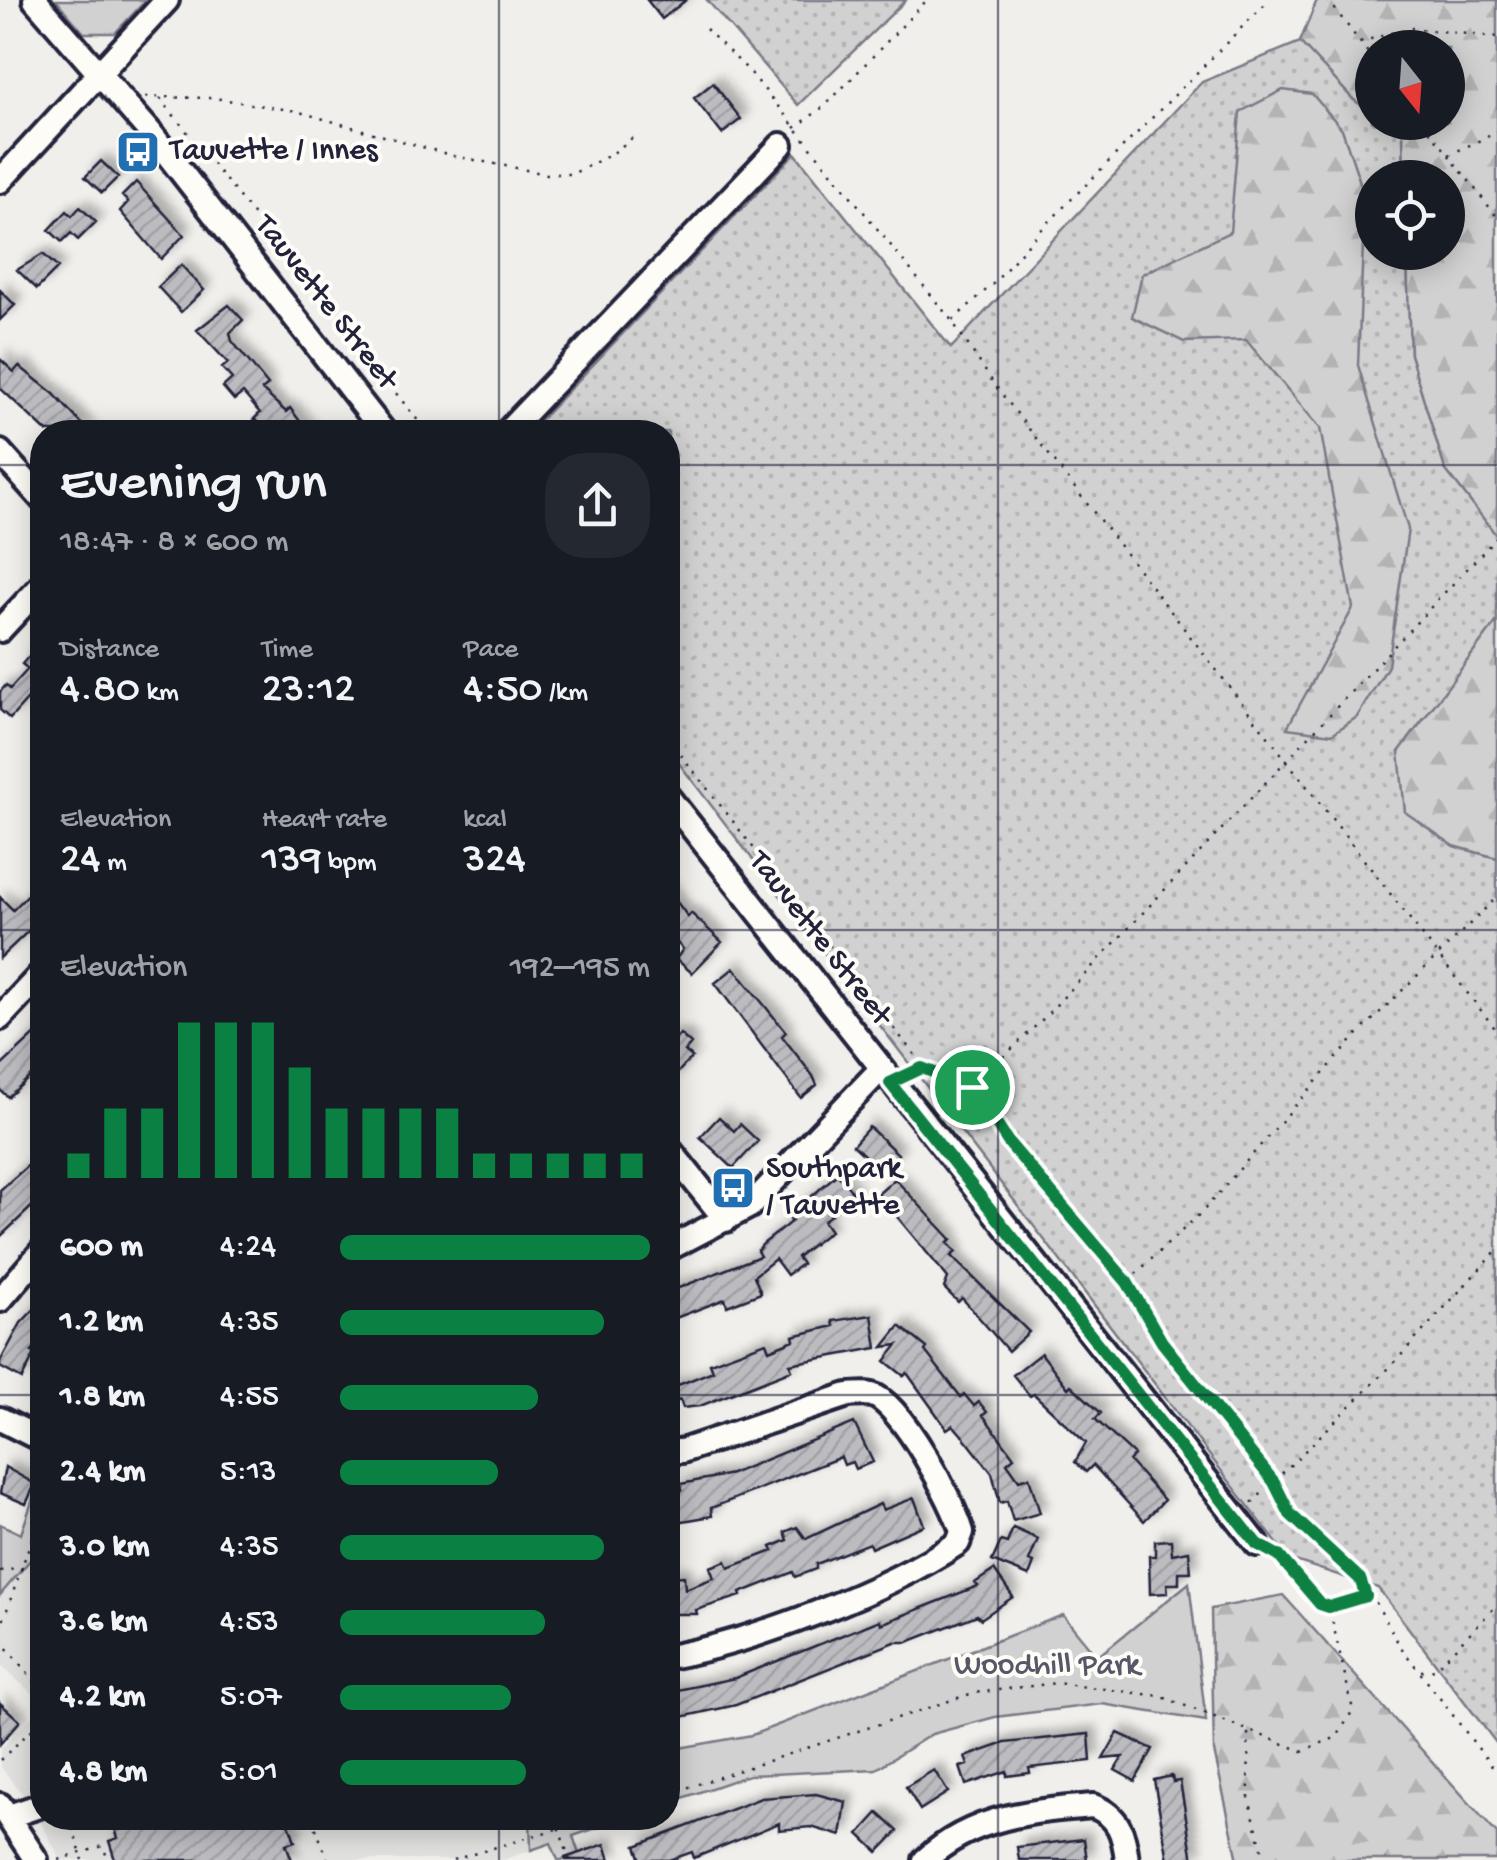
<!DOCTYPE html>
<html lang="en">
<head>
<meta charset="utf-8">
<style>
  :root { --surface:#171b24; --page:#242831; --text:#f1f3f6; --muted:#9ea1a6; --accent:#0b8043 }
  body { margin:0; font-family:"Gochi Hand",sans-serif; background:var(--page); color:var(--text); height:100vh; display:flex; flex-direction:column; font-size:38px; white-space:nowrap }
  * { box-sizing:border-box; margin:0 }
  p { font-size:32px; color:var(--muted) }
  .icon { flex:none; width:55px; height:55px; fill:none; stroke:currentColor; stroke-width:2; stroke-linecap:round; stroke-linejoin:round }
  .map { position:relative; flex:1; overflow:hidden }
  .drawer { position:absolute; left:30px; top:420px; width:650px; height:1410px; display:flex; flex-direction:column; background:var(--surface); border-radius:40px; box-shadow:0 5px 25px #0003 }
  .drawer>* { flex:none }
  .needle { width:65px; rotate:163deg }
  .controls { position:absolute; left:1355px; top:30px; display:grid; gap:20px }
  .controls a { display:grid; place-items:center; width:110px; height:110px; border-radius:50%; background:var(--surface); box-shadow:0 5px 25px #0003; font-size:50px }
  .pin { position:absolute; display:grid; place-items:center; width:85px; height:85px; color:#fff; margin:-42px; border:5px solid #fff; border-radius:50%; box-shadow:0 2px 10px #0007 }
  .round { display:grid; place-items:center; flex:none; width:105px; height:105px; border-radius:40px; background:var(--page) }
  .overview { display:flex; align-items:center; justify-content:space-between; height:170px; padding:0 30px }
  h1 { font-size:55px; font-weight:600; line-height:75px }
  .metrics { display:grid; grid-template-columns:repeat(3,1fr); gap:15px; height:170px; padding:10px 30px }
  .metrics div { display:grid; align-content:center }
  .metrics b { font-size:42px; font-weight:600 }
  .metrics small { font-size:28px; font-weight:400 }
  .metrics p { font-size:28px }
  .chart { height:280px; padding:20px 30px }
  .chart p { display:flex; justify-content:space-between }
  .chart svg { width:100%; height:180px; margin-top:10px; stroke:var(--accent); stroke-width:6 }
  ul { padding:0 30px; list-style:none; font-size:32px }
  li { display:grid; grid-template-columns:160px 120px 1fr; align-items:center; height:75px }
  li i { height:25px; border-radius:12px; background:var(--accent) }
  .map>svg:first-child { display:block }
</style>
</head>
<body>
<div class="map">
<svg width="1497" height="1860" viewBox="0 0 1497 1860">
  <defs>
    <pattern id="grass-dots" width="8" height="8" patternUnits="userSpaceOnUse" patternTransform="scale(2.5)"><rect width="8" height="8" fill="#d2d1d1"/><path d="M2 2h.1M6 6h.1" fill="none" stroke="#b4b3b4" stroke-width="1.8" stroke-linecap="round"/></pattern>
    <pattern id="forest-firs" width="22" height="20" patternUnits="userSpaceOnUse" patternTransform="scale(2.5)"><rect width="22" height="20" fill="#d2d1d1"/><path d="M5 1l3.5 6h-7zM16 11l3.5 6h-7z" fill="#b4b3b4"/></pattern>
    <pattern id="building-hatch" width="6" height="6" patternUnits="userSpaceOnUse" patternTransform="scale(2.5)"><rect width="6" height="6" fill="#bcbcc0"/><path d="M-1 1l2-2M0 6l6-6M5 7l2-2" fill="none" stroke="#a1a1a6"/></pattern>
    <filter id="shadow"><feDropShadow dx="7" dy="-7" stdDeviation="5" flood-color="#0004"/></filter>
  </defs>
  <rect width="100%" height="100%" fill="#f0efec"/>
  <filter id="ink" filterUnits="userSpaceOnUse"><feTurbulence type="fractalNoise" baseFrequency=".01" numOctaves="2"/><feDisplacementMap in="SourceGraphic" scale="20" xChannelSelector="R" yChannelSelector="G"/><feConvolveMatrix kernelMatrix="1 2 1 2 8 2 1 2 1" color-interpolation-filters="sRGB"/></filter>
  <g filter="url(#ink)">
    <path fill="#e0e0df" d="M42 1546V1702L0 1665V1595Z
      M42 1707V1818H530L531 1850 503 1860H61L32 1806 0 1766V1749Z"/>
    <path fill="url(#grass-dots)" stroke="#7a7a86" stroke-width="2.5" d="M707 0H906L798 105Z
      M1300 42 1354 100 1372 112V122L1388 123 1403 132 1404 177 1372 178V252L1407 253 1410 354 1445 469 1497 536V621L1399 752 1454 846 1497 858V1744L1378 1588 1289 1559 668 749V432H529L795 153 951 348 1202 82Z"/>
    <path fill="url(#forest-firs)" stroke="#7a7a86" stroke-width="2.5" d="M1317 0H1497V536L1445 469 1410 354 1407 253 1448 252V178L1404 177 1403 132 1388 123 1448 122V48H1372V112L1354 100 1300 42Z
      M1283 90 1312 94 1342 129 1365 197 1358 365 1408 529 1388 666 1357 717 1332 734 1287 728 1353 608 1320 428 1246 340 1184 342 1132 317 1142 274 1230 232 1240 112Z
      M1497 621V858L1454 846 1405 812 1399 752Z
      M1283 1595 1497 1834V1860H1238L1214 1751 1211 1609Z"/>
    <path fill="#d2d1d1" stroke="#7a7a86" stroke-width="2.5" d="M56 0H146L115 33H84Z
      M42 1472V1546L0 1595V1524L21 1534Z
      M1189 1583 1206 1721 1102 1704 995 1717 932 1734 876 1769 749 1775 668 1803V1750L752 1735 1063 1615 1097 1657Z
      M530 1818H625L573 1836 581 1860H558L551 1843 531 1850Z"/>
    <path fill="url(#building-hatch)" stroke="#22223b" stroke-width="2.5" filter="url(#shadow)" d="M647 0H686L662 19Z
      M713 83 741 119 722 134 694 98Z
      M101 161 118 177 102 193 85 177Z
      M136 182 184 235 161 259 120 211 128 202 122 196Z
      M80 207 96 222 78 240 71 233 62 242 49 230 67 211 72 216Z
      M43 254 58 268 37 289 17 270Z
      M181 265 204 290 181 312 158 287Z
      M0 290 15 305 0 320Z
      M229 305 243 320 230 333 232 341 268 385 262 390 286 412 290 408 308 432H268L254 419 260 413 243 393 234 400 223 387 232 379 222 368 228 363 197 330Z
      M0 359 14 372 19 366 54 394 89 432H47L0 388Z
      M42 641V698L35 691 10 719 0 710V692L6 685 10 689 28 669 22 664Z
      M42 880V918L0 958V897L13 910Z
      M668 890 688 917 691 913 722 942 692 973 676 959 683 949 668 934Z
      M734 968 786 1032 782 1036 813 1076 817 1085 801 1098 715 983Z
      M42 1028V1066L8 1097 0 1090V1067Z
      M668 1034 675 1040 680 1034 691 1044 685 1051 692 1057 668 1083Z
      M719 1117 734 1131 740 1124 758 1141 733 1168 700 1137Z
      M869 1127 898 1154 882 1172 853 1145Z
      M42 1153V1197L0 1237V1190Z
      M837 1174 855 1195 823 1221 830 1231 797 1257 802 1264 787 1275 775 1259 754 1276 761 1293 727 1306 725 1299 668 1321V1292L760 1256 757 1251 763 1244 792 1221 788 1217Z
      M895 1179 952 1240 948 1243 956 1252 951 1256 1029 1332 1008 1351 962 1298 958 1302 944 1288 948 1278 878 1194Z
      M42 1301V1340L32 1352 35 1353 22 1379 0 1367V1362L21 1323Z
      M872 1315 877 1348 790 1364 792 1370 700 1406 683 1408 680 1400 668 1404V1389L713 1371 710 1363 766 1342 769 1350 794 1340 793 1336 834 1326 833 1321Z
      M900 1326 927 1348 925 1351 961 1397 964 1394 974 1406 979 1402 987 1412 983 1415 1014 1457 1007 1463 1019 1480 1029 1477 1040 1513 1013 1521 1007 1501 1000 1503 992 1473 967 1441 953 1425 947 1429 907 1373 904 1376 885 1361 898 1345 883 1347Z
      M1041 1353 1068 1388 1071 1385 1101 1413 1095 1419 1134 1455 1129 1461 1164 1500 1144 1521 1093 1465 1086 1472 1075 1462 1086 1443 1034 1394 1030 1396 1013 1375Z
      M854 1423 873 1462 855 1469 852 1462 844 1465 841 1457 711 1508 712 1516 677 1522 672 1492 682 1490 681 1484 731 1474Z
      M5 1467 35 1484 26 1504 0 1493Z
      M914 1498 924 1525 871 1548 869 1543 816 1564V1569L795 1577 793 1572 740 1593 741 1596 696 1610 697 1614H669L668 1577 684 1576 685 1589 714 1578 710 1567 726 1561 729 1568 773 1551 771 1547 788 1540 785 1532 797 1527 806 1539 880 1504 883 1510Z
      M1013 1528 1038 1539 1029 1561 1034 1563 1029 1576 992 1561 1001 1541 1007 1543Z
      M1171 1540 1172 1554 1189 1551 1191 1572H1179V1584H1167L1168 1593 1150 1594 1149 1556H1155V1541Z
      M994 1570 1013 1597 981 1619 977 1615 908 1642H895L736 1705 668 1720V1692L735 1678 880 1620 881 1624 978 1586 975 1583Z
      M0 1703 20 1721 0 1744Z
      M1118 1733 1153 1749 1135 1781 1115 1770 1123 1757 1103 1759Z
      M1089 1734 1091 1761 1029 1768 1030 1773 1007 1776V1771L966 1785 960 1767 968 1765 965 1757 1005 1743Z
      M934 1770 948 1792 920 1810 906 1787Z
      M1172 1776 1173 1782 1180 1781 1193 1860H1168L1154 1780Z
      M816 1794 846 1802 841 1836 811 1827 779 1830V1823L694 1858 692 1852 670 1860H641L636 1846 761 1798Z
      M878 1813 898 1831 878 1852 859 1834Z
      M119 1818H287L295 1841 286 1844 292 1860H115L109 1841 118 1838 112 1820Z
      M1084 1839 1087 1860H1019L1017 1847Z
      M605 1844 610 1860H566L565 1858Z"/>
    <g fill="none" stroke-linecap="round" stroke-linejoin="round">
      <defs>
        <path id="minor" d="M35 0 150 132 384 432
          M0 181 167 0
          M507 432 781 145
          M0 452 42 499
          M0 630 42 585
          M668 797 1257 1544
          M0 1018 42 973
          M668 1148 726 1220
          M668 1249 750 1206 880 1070
          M0 1300 42 1251
          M0 1419 42 1440
          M668 1451H682L848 1395C855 1395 865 1393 872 1395 901 1403 954 1503 962 1532L958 1543C886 1591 753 1642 668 1657
          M0 1805 36 1860
          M9 1816 42 1805
          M925 1860C973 1816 1031 1811 1093 1806 1119 1816 1124 1834 1127 1860"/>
      </defs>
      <use href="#minor" stroke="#22223b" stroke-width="30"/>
      <path stroke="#22223b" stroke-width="2.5" stroke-dasharray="2.5 8" stroke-linecap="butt" d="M1328 0 1372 58
        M706 29 751 73 952 321 994 384 1497 1031
        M1360 42 1410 28 1497 37
        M145 97 214 98 296 111 454 156 547 174H572L612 154 637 134
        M160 98 427 432
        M1423 122 1497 217
        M795 128 826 105 927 0
        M1449 155 1497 132
        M953 320 995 282 1036 235 1269 0
        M668 738 921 1063 972 1087 1008 1142 1127 1282 1162 1342 1274 1481 1290 1514 1360 1579 1366 1596
        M912 1072 922 1068 942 1075
        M973 1086 1041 1021 1497 537
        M1128 1281 1203 1211 1357 1035 1497 897
        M1252 1503 1393 1364 1497 1250
        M1276 1554 1320 1604 1329 1607 1366 1596 1376 1603 1400 1646 1497 1773
        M0 1571 23 1568
        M0 1630 42 1509
        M0 1640 42 1690
        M1421 1671 1435 1669 1497 1605
        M1248 1733 1249 1799 1265 1860
        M0 1760 42 1720
        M668 1794 973 1693 1056 1683 1160 1696 1302 1751 1337 1737 1353 1710 1329 1607
        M69 1818 83 1860
        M312 1818 328 1860
        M555 1818 570 1860
        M59 1860 103 1846 108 1860
        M453 1860 593 1818"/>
      <use href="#minor" stroke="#fdfcf7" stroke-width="22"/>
    </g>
  </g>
  <g fill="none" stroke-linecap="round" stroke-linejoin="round" filter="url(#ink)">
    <defs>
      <path id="route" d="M922 1068 972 1087 1008 1142 1127 1282 1162 1342 1274 1482 1290 1514 1360 1579 1366 1596 1329 1607 1320 1604 1279 1556 1257 1544 890 1083Z"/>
    </defs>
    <use href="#route" stroke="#fff" stroke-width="20"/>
    <use href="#route" stroke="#0b8043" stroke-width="12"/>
  </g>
  <path fill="none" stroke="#22223b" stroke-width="2.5" stroke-opacity="0.55" d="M499 0V432M998 0V1860M0 465H42M668 465H1497M0 930H42M668 930H1497M0 1395H42M668 1395H1497M499 1818V1860"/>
  <defs>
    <symbol id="bus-square" viewBox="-11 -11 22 22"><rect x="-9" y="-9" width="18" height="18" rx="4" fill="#1f6fb2" stroke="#fdfcf7"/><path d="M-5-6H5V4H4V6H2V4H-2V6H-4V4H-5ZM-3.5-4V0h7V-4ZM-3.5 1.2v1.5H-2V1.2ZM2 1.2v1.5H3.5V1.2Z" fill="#fff"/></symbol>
  </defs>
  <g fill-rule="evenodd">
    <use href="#bus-square" x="113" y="127" width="50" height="50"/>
    <use href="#bus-square" x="708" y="1163" width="50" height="50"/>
  </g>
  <g text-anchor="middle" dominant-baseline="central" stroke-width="8" stroke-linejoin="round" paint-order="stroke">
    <g font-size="32" fill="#22223b" stroke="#fdfcf7" text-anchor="start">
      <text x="170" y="152">Tauvette / Innes</text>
      <text x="766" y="1170">Southpark<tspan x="766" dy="37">/ Tauvette</tspan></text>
    </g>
    <g font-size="32" fill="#22223b" stroke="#fdfcf7">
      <text transform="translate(325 303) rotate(52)">Tauvette Street</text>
      <text transform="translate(819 939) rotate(52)">Tauvette Street</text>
    </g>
    <g font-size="32" fill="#575768" stroke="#fdfcf7">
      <text x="1047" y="1667">Woodhill Park</text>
    </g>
  </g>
</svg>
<div class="controls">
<a><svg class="needle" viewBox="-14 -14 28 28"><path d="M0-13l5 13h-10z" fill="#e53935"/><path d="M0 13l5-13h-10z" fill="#9ea1a6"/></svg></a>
<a><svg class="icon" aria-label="locate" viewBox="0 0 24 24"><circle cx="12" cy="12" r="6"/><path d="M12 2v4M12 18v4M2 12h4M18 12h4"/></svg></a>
</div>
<div class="pin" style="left:972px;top:1087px;background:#1e9e55"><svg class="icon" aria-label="arrive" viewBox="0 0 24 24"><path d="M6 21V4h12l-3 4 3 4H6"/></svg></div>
<section class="drawer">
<div class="overview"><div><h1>Evening run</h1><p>18:47 · 8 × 600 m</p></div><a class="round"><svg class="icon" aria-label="share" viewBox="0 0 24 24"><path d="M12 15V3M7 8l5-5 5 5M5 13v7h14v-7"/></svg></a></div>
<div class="metrics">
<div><p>Distance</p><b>4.80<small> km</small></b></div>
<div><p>Time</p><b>23:12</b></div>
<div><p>Pace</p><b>4:50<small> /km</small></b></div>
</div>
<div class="metrics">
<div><p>Elevation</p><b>24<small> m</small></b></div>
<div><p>Heart rate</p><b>139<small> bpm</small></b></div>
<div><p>kcal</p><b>324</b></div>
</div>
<div class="chart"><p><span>Elevation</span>192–195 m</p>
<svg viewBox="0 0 160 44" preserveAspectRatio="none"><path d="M5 44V38M15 44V27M25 44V27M35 44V6M45 44V6M55 44V6M65 44V17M75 44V27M85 44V27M95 44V27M105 44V27M115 44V38M125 44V38M135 44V38M145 44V38M155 44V38"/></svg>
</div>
<ul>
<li><b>600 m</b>4:24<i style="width:100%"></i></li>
<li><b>1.2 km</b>4:35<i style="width:85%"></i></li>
<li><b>1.8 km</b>4:55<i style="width:64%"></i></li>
<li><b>2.4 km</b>5:13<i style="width:51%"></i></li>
<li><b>3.0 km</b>4:35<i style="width:85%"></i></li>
<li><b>3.6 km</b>4:53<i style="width:66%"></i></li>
<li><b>4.2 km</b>5:07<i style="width:55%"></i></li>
<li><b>4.8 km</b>5:01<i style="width:60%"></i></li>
</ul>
</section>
</div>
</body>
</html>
